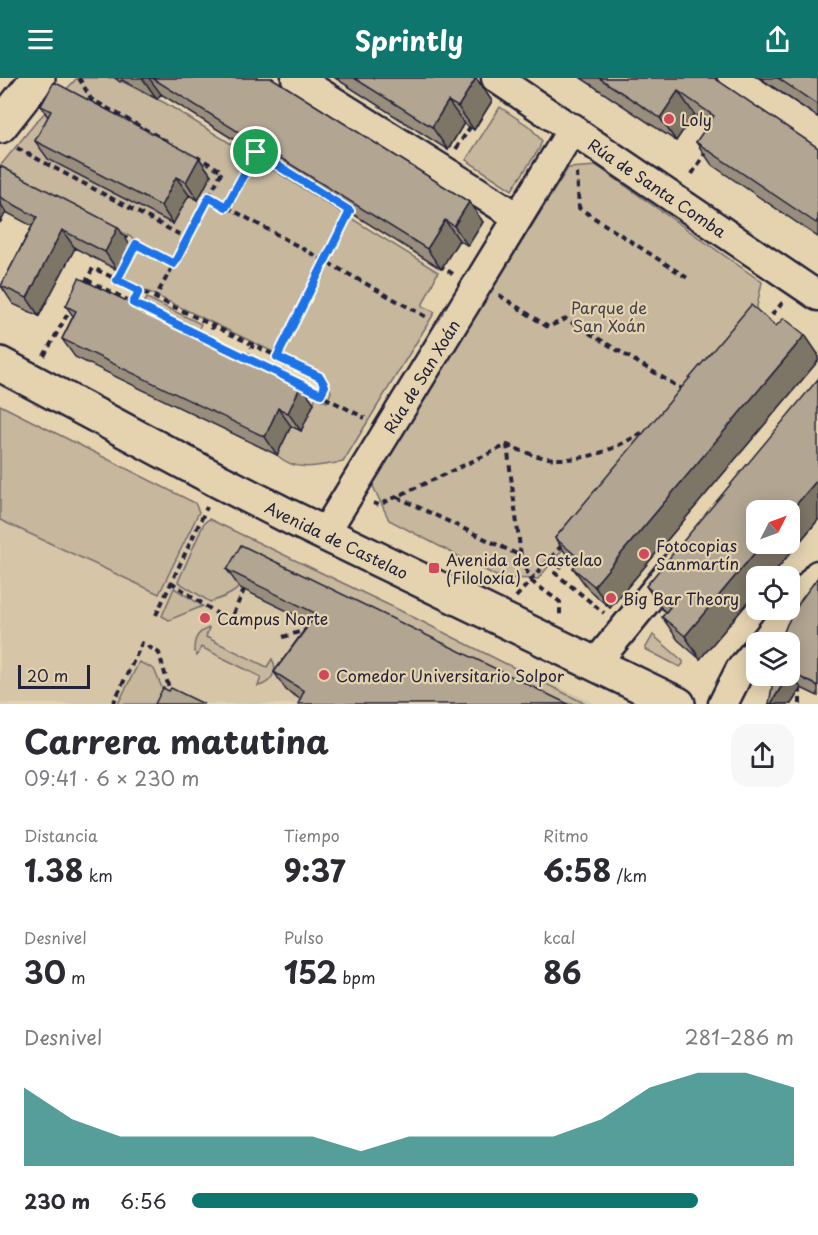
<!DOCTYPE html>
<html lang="es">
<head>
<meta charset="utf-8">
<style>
  :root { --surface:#fff; --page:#f7f7f7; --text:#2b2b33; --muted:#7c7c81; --accent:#0f766e }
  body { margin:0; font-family:"Playpen Sans",sans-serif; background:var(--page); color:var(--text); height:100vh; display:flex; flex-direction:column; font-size:22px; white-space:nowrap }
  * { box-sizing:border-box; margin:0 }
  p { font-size:20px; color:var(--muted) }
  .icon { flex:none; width:33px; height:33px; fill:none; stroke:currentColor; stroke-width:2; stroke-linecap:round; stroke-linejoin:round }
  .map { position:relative; height:626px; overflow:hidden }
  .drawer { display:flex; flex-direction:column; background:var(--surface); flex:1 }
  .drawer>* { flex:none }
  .needle { width:39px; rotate:48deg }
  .controls { position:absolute; left:746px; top:422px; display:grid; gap:12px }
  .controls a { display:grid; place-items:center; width:54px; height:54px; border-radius:12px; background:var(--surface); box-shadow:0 3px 15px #0003; font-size:30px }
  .scale { position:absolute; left:18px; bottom:15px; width:72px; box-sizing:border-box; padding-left:6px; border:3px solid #22223b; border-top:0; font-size:16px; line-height:21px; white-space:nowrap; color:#22223b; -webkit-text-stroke:4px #e5d3b0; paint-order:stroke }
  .pin { position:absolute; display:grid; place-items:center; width:51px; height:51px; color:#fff; margin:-26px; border:3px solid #fff; border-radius:50%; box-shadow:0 2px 6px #0007 }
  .round { display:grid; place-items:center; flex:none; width:63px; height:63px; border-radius:18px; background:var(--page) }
  .headline { display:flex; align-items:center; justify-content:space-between; height:102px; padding:0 24px }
  h1 { font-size:33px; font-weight:700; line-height:45px }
  .figures { display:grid; grid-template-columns:repeat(3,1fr); gap:9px; height:102px; padding:6px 24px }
  .figures div { display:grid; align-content:center }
  .figures b { font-size:30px; font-weight:700 }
  .figures small { font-size:16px; font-weight:400 }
  .figures p { font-size:16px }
  .chart { height:168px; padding:12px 24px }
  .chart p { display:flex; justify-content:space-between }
  .chart svg { width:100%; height:108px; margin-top:6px; fill:var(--accent); opacity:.7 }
  ul { padding:0 24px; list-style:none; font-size:20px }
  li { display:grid; grid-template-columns:96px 72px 1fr; align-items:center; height:45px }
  li i { height:15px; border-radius:8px; background:var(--accent) }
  header { display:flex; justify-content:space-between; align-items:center; height:78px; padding:0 24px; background:var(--accent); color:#fff; font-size:27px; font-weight:700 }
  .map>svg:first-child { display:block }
</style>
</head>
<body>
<header><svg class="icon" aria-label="menu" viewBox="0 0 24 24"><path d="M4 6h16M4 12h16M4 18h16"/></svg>Sprintly<svg class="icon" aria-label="share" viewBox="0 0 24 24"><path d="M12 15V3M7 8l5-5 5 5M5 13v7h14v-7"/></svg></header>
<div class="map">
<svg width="818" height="626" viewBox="0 0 818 626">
  <rect width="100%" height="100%" fill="#e5d3b0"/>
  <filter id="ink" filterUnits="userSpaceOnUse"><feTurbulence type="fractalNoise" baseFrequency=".0167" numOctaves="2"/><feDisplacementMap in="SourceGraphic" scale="12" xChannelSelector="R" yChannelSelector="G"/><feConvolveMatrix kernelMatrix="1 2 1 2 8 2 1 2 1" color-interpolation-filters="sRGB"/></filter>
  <g filter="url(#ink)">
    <path fill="#d6c5a7" d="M0 365 224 454 596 626H0Z"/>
    <path fill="#c6b79d" stroke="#746c6c" stroke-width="1.5" d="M77 0H115L165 25 438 194 422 228 435 234 343 384C318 388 296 395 277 377L291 348 301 352 316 319 327 324 331 314 325 299 122 201 140 164 0 88 37 43Z
      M500 29 530 49 542 63 539 71 512 112 466 82Z
      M597 88 762 204 754 243 538 501 500 500 389 442 371 404 568 90Z
      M147 220 201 246 197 254 143 227Z
      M0 327 195 425 199 434 159 516 0 442Z
      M209 441 397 531 586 626H544L253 485C239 511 239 515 210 524L178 504 204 445Z
      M174 510 203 528 169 542 162 538Z
      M209 550 206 559 267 589 272 581C279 592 271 606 258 608L261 599 201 569 197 578 194 573C194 561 197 554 209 550Z
      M653 557 683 583V586L680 589 645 571Z
      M139 584 154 591 168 624 171 626H118Z"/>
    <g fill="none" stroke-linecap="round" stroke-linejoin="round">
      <defs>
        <g id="street">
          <path d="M296 0 518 139"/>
          <path id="s1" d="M496 0 818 218"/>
          <path d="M732 0 818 57"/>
          <path id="s2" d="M325 455 573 50"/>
          <path d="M764 564 818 497"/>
          <path d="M595 586 675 488"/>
          <path d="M723 626 740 592 756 573"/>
        </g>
        <g id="secondary">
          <path d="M0 48 38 0"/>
          <path id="s3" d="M0 286 219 403 288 438 678 626"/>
        </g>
      </defs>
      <use href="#street" stroke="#22223b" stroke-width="33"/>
      <use href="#secondary" stroke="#22223b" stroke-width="38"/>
      <path stroke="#22223b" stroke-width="4" stroke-dasharray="6 4.5" stroke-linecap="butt" d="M79 0 91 21 166 63
        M17 70 188 161 222 93 197 79
        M456 71 472 46
        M577 95 579 130 689 201
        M692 96 706 74
        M209 119 428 240
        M226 128 256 74
        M122 158 174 186 155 220
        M174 186 188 161
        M439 187 453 196
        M87 202 280 297
        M117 202 136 166
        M85 205 93 190 320 299 325 308 321 317
        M499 217 548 249 566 241 685 313
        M133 225 139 213
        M765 245 784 223
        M207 261 213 248
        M44 278 71 230
        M277 279 351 133
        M247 280 253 267
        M281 297 288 284
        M297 305 365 340
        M507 367C518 371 530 377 542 379 583 387 615 371 648 351
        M397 419 521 478
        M373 425 379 427 507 367 521 478 527 494 534 499
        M570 478 555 495 604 535
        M531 503 560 524V539
        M171 504 219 537
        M516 519 563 466
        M233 536 244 512
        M156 537 207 429
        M283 559 306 552
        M113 626 142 565 159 575 171 617
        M800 626V606"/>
      <use href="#street" stroke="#e5d3b0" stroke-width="28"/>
      <use href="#secondary" stroke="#e5d3b0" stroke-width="33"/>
    </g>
    <path fill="#998e7d" stroke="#22223b" stroke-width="1.5" d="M115 0H272L469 124 483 144 468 168 459 162 441 191 161 16 157 21 122 2 120 4Z
      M335 0H476L492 23 474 52 464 45 448 72Z
      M581 0H714L818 70V159L712 87 696 64 709 46 694 36 676 63Z
      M760 0H818V39Z
      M41 28 199 80 211 97 198 122 189 117 173 146 48 81 35 63 48 39Z
      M0 88 130 167 117 192 75 170 39 238 13 226 1 208 32 148 6 134 0 145Z
      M66 228 301 307 314 325 301 353 291 348 277 377 75 279 62 261 73 238Z
      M776 248 818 276V283L610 530 589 512 573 490 575 487 571 483 555 460Z
      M818 442 771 498H756V515L700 581 678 562 662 539 666 534 662 531 646 508Z
      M227 492 568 626 300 621 286 612 274 594 310 544 240 510Z
      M818 499V618L801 610 791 626H769Z"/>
    <path fill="#7d7466" stroke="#22223b" stroke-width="1.5" d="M144 0H149L161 16 157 21 143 1Z
      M476 0 492 23 474 52 458 29Z
      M678 13 694 36 676 63 660 40Z
      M448 23 464 45 448 72 432 49Z
      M199 80 211 97 198 122 186 104Z
      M176 99 189 117 173 146 161 128Z
      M469 124 483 144 468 168 454 148Z
      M0 125 6 134 0 145Z
      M445 142 459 162 441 191 427 171Z
      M118 149 130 167 117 192 105 174Z
      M62 152 75 170 39 238 27 220Z
      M805 257 818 276V283L610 530 594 508Z
      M301 307 314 325 301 353 288 335Z
      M278 330 291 348 277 377 265 359Z
      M818 401V442L771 498H756V515L700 581 685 558 763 465H789V435Z
      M790 594 801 610 791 626H771Z"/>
    <path fill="#b2a591" stroke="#22223b" stroke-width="1.5" d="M152 0H272L469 124 454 148 445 142 427 171Z
      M354 0H476L458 29 448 23 432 49Z
      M599 0H714L818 70V141L816 145 696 64 714 38 678 13 660 40Z
      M778 0H818V27Z
      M54 4 199 80 186 104 176 99 161 128 35 63 51 33 41 28Z
      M0 88 118 149 105 174 62 152 27 220 1 208 37 139 0 119Z
      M79 200 301 307 288 335 278 330 265 359 62 261 76 233 66 228Z
      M751 227 776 248 784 240 805 257 594 508 573 490 580 481 555 460Z
      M818 301V401L789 435V432H756V465H763L685 558 662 539 670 529 646 508Z
      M241 467 568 626H298L304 613 274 594 317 536 227 492Z
      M818 499V608L790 594 789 596V564H780L787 546 801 522Z
      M774 597H788L771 626H769Z
      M163 610 169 613 171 610 204 626H155Z"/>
  </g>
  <g fill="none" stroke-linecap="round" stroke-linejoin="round" filter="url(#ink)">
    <defs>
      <path id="route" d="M256 74 350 133 277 279 320 299 325 308 321 316 133 225 139 213 117 202 136 166 174 186 209 119 226 129Z"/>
    </defs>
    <use href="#route" stroke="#fff" stroke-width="12"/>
    <use href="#route" stroke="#1a73e8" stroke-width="8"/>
  </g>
  <g fill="#d1495b" stroke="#e5d3b0" stroke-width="2">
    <circle cx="669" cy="41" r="6"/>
    <circle cx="644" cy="476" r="6"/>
    <rect x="428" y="484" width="12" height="12" rx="3"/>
    <circle cx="611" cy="520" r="6"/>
    <circle cx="205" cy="540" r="6"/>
    <circle cx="324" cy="597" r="6"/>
  </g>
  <g text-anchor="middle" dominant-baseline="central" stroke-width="4.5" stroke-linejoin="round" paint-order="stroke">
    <g font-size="16" fill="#22223b" stroke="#e5d3b0" text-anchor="start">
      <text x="681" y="41">Loly</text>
      <text x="656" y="467">Fotocopias<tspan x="656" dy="18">Sanmartín</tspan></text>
      <text x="446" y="481">Avenida de Castelao<tspan x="446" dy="18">(Filoloxía)</tspan></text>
      <text x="623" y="520">Big Bar Theory</text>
      <text x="217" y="540">Campus Norte</text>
      <text x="336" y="597">Comedor Universitario Solpor</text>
    </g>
    <g font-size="16" fill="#22223b" stroke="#e5d3b0">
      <text stroke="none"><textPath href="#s1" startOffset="195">Rúa de Santa Comba</textPath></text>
      <text stroke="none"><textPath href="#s2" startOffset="184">Rúa de San Xoán</textPath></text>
      <text stroke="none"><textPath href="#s3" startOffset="380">Avenida de Castelao</textPath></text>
    </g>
    <g font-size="16" fill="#43404f" stroke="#e5d3b0">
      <text x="609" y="229">Parque de<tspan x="609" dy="18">San Xoán</tspan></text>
    </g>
  </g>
</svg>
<div class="controls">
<a><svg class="needle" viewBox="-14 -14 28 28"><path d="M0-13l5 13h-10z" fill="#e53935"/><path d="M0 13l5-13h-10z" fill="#7c7c81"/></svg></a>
<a><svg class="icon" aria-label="locate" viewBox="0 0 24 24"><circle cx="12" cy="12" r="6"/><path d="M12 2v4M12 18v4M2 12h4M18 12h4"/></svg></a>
<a><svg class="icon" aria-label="layers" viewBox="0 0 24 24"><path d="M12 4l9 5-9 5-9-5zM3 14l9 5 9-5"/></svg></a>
</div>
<div class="scale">20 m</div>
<div class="pin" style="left:256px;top:74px;background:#1e9e55"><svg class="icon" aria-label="arrive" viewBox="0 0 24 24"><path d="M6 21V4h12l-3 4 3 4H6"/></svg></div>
</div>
<section class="drawer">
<div class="headline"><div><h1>Carrera matutina</h1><p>09:41 · 6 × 230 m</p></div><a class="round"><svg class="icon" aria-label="share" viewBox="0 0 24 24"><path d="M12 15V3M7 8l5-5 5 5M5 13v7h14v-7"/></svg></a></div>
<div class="figures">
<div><p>Distancia</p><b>1.38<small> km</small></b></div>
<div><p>Tiempo</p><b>9:37</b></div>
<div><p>Ritmo</p><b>6:58<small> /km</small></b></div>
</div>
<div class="figures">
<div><p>Desnivel</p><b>30<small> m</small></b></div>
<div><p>Pulso</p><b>152<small> bpm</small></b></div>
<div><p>kcal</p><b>86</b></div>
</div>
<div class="chart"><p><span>Desnivel</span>281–286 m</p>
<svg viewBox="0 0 160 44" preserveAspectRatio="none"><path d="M0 44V12L10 25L20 32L30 32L40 32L50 32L60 32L70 38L80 32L90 32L100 32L110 32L120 25L130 12L140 6L150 6L160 12V44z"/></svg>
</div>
<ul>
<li><b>230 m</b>6:56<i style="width:84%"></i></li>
</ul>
</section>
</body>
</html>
